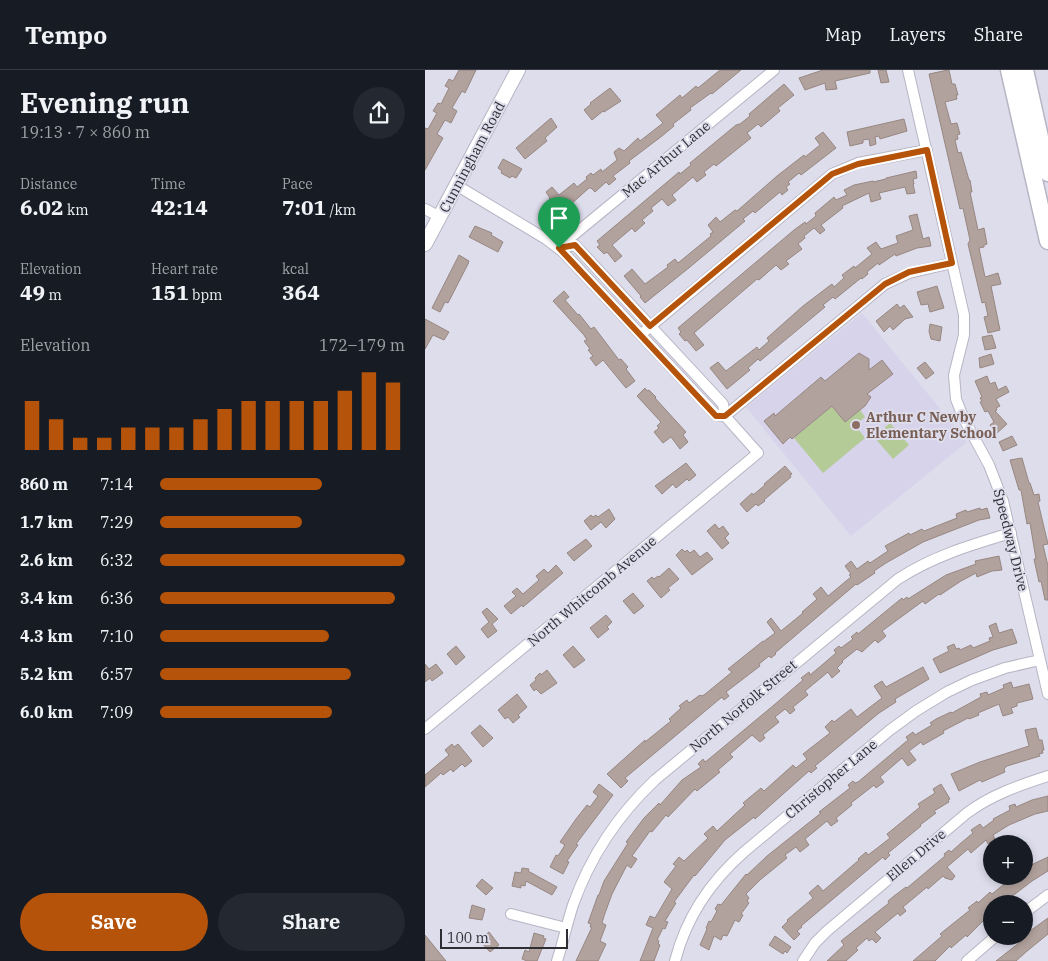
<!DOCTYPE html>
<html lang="en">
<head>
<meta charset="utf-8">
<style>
  :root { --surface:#171b24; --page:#242831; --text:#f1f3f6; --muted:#9ea1a6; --line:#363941; --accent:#b45309 }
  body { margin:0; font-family:"IBM Plex Serif",serif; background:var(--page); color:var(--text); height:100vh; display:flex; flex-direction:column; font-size:19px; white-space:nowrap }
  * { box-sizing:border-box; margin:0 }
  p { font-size:16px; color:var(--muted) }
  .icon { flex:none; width:28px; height:28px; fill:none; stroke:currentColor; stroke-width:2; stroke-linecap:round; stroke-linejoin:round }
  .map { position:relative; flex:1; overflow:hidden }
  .sheet { display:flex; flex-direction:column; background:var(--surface); width:425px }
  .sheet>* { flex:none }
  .tools { position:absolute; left:558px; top:765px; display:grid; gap:10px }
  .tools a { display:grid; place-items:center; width:50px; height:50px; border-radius:50%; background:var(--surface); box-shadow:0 2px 8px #0003; font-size:25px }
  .scale { position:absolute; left:15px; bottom:12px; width:128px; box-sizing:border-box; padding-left:5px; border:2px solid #2e2d33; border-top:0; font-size:14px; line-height:18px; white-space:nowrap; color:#2e2d33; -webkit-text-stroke:4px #deddec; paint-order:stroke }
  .pin { position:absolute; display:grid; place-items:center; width:42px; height:42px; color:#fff; margin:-51px -21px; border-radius:50% 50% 50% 0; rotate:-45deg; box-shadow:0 0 5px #0007 }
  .pin .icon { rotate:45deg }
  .round { display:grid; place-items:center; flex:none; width:52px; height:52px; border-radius:26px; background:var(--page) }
  .head { display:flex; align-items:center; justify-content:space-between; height:85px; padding:0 20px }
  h1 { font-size:28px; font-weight:700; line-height:38px }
  .stats { display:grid; grid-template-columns:repeat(3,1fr); gap:8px; height:85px; padding:5px 20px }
  .stats div { display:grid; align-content:center }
  .stats b { font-size:21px; font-weight:700 }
  .stats small { font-size:14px; font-weight:400 }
  .stats p { font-size:14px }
  .chart { height:140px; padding:10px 20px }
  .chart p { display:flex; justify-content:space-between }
  .chart svg { width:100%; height:90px; margin-top:5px; stroke:var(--accent); stroke-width:6 }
  .button { display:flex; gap:10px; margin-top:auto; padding:10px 20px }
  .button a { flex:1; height:58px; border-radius:30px; background:var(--accent); color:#fff; font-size:20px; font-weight:700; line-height:58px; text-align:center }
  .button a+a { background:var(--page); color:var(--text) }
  ul { padding:0 20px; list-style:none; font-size:16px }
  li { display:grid; grid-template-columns:80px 60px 1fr; align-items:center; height:38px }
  li i { height:12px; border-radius:6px; background:var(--accent) }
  header { display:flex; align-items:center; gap:30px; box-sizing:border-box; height:70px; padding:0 25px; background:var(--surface); border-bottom:1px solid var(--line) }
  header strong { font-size:24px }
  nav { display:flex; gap:28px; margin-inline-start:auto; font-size:18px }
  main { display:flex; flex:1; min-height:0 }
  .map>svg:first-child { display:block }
</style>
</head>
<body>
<header>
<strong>Tempo</strong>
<nav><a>Map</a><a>Layers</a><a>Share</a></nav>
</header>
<main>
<section class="sheet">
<div class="head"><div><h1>Evening run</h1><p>19:13 · 7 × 860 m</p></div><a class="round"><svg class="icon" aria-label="share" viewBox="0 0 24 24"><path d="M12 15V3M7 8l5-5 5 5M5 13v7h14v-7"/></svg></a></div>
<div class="stats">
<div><p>Distance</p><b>6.02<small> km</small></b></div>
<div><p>Time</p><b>42:14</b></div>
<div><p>Pace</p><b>7:01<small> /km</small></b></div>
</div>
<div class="stats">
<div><p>Elevation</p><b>49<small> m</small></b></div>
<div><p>Heart rate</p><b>151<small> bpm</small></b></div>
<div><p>kcal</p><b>364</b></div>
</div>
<div class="chart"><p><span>Elevation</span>172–179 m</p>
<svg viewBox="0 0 160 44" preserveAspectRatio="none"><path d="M5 44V20M15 44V29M25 44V38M35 44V38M45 44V33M55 44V33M65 44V33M75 44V29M85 44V24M95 44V20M105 44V20M115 44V20M125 44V20M135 44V15M145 44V6M155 44V11"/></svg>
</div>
<ul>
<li><b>860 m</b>7:14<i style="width:66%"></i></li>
<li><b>1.7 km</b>7:29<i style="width:58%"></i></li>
<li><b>2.6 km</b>6:32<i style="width:100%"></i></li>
<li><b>3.4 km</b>6:36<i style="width:96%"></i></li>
<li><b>4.3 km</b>7:10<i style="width:69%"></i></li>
<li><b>5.2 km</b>6:57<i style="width:78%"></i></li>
<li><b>6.0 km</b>7:09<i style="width:70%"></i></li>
</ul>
<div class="button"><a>Save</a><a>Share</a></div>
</section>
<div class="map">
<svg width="623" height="891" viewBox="0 0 623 891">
  <rect width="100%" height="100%" fill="#deddec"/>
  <path fill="#d6d3ea" d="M437 243 542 372 426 466 321 337Z"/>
  <path fill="#b4cb98" d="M407 336 420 352 435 340 440 347 430 355 440 368 398 403 369 368Z
    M465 353 484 375 468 389 449 367Z"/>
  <path fill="#b2a29d" stroke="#978782" d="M34 0H51L40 23 37 21 27 38 32 41 26 53 20 50 12 64 18 68 0 100V58L3 59 12 43 8 41 13 33 16 34 24 18 20 16 24 9 28 11Z
    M295 0H316L287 24 286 23 265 38 266 40 248 54 249 56 237 66 204 91 205 93 188 106 191 109 184 115 181 112 170 122 166 118H164L135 144 124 129 125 128 121 122 127 117 134 125 149 113 152 117 162 109 161 107 166 103 168 105 176 99 177 102 192 90 189 82 194 78 199 81 213 68 215 71 238 53 231 45 255 25 257 28 271 16 273 18Z
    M398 0H445V3L410 11 412 19 401 20 400 13 380 20 374 8Z
    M453 0H461L464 12 456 13Z
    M523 0H524L527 14H530L533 25H531L532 29 520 32 526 54 532 53 535 64 532 65 533 69 530 70 533 83 536 82 544 110H545L547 122H545L553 160 559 158 562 174 559 175V177L554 178 560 207 573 203 576 214 566 216 575 260 563 263 559 247 563 246 560 232 557 233 543 174 545 170 538 138 535 139 504 4Z
    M359 14 369 25 353 38 355 41 336 57 333 54 322 63 326 68 291 96 289 94 279 102 281 105 272 112 268 107 247 125 251 130 243 136 237 129 226 138 228 141 217 150 220 153 210 162 207 158 187 175 197 186 190 192 182 182 179 184 172 177 175 175 172 171 254 102 255 104 266 95 265 93 311 55 315 54 325 46 324 44Z
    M185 18 196 31 179 42 178 41 167 50 159 40 166 34 165 33Z
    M126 48 132 57 120 68 122 71 100 89 91 78Z
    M479 49 482 61 455 69 454 66 450 67 451 74 445 76 444 69 438 70V73L425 76 422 62Z
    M398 62 411 78 376 105 374 103 363 112 365 114 361 117 363 120 357 125 355 122 330 143 328 141 318 149 320 151 265 197 220 233 215 227 216 226 199 206 207 199 220 214 243 197 242 195 250 189 253 193 286 166 285 164 288 162 283 155 291 147 295 152 310 140 312 141 352 106 379 85 380 87 395 75 390 68Z
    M78 89 97 99 91 108 87 106 85 108 76 103 77 101 73 98Z
    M491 101 492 108 488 109 489 114H488L490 123 482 124 480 117 454 123 456 129 446 132 444 123 417 136 418 138 396 155 400 160 395 164 389 158 379 166 380 168 373 174 377 179 361 191 364 194 356 200 351 195 334 210 332 209 269 263 279 275 271 281 262 270 260 271 254 264 256 262 253 258 369 160 380 152 381 154 391 146 390 143 409 127 411 130 422 125 419 120 429 115 448 111V112L461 109V108Z
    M492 144 498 169 504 167 506 176 492 178 471 186 470 184 454 195 453 193 442 202 443 204 437 209 436 208 410 229 408 227 398 235 400 237 335 291 333 289 323 298 325 300 302 319 285 298 293 292 301 301 332 277 334 280 344 271 342 268 378 236 407 214 409 217 419 208 417 205 429 196 430 198 447 184 442 178 451 172 456 179 473 173 471 166 488 160 484 146Z
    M50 156 67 163 66 165 78 172 73 182 44 167Z
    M34 185 44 191 43 194 23 233 20 232 15 242 7 238Z
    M512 216 519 238 505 242 503 234 496 235 492 222Z
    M139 221 144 227 140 230 153 245 154 244 166 259 169 257 194 290 196 289 203 297 201 299 210 311 201 318 178 290 171 296 165 288 168 286 163 280 165 279 159 271 162 270 159 265 128 231Z
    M472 234 475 238 479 235 488 247 480 249 468 260 465 256 459 262 451 251Z
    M0 249 24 262 19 270 8 265 0 279Z
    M505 254 517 257 515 271 506 269 504 261Z
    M567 265 571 278 560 280 557 267Z
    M434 283 444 289V300L457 290 468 304 442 324 446 327 440 336 420 352 407 336 367 369 365 367 358 374 339 351 349 343 350 346 396 307 400 311Z
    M566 284 569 294 555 298 554 288Z
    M500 292 509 303 501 309 492 298Z
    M562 306 565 314 570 312 573 320 581 316 584 322 571 329 575 336 571 338 572 340 570 341 582 354 571 364 565 355 569 352 563 341 560 342 555 332 557 331 555 328 557 327 550 311Z
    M220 318 222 321 224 320 231 327 230 328 261 362 258 365 263 372 255 379 246 367 238 373 229 362 234 358 232 356 236 352 212 326Z
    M587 366 592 375 578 381 574 372Z
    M597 388 604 413H605L609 425 614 424 615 431 613 432 623 474 618 475 623 496V530H620L616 511 614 512 609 489H611L605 453 602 454 596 420H594L585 390Z
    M261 393 271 405 264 411 262 409 251 418 248 414 237 424 230 416Z
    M360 396 367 404 365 405 366 407 339 430 340 431 333 436 331 434 322 442 315 434 327 423 328 425 340 415 339 414Z
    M555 438 556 440 562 438 565 448 554 450 498 472 461 493 449 501 450 503 432 515 431 514 350 583 351 584 346 588 344 586 334 594 335 596 301 622 304 626 299 630 297 627 200 708 203 711 196 718 182 704 220 670V672L246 651 244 649 256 638 254 636 262 630 264 633 275 625 276 626 279 625 307 602 303 599 338 571V572L350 563 342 552 346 548 356 561 378 543 377 542 392 529 388 524 396 517 403 526 426 507 424 505 426 504 420 496 426 491 432 499 443 491 445 493 463 481 460 476 484 463 485 465 497 459 499 461 532 448 531 444 541 440 542 442Z
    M184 439 190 449 181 458 176 452 166 460 159 451 166 445 168 447 171 445 173 447Z
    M290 454 294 459 298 456 304 464 300 468 304 473 297 479 282 461Z
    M161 469 167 476 149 491 142 483Z
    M257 479 260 482 262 480 265 483 269 480 275 487 282 482 288 489 267 505 251 485Z
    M574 486 577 500 567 501 552 507 551 503 536 511 515 525 514 524 500 534 498 531 457 561 461 566 453 573 450 570 437 582 432 579 417 591 418 592 412 598 415 601 407 608 403 602 380 621 383 625 368 637 370 640 365 644 360 639 350 647 354 652 338 665 340 668 335 672 327 665 305 684 308 687 293 700 295 702 272 721 270 719 243 747 241 745 227 762 225 761 207 786 212 789 206 798 202 795 187 824 179 846 177 853 181 855 175 871 181 874 173 891H151L167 857H165L166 854 163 853 173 825H174L179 811 203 773 201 772 219 748 234 733 235 735 257 710 276 697 273 694 278 689 280 692 284 689 349 635 378 610 376 608 384 602 385 605 397 595 411 583 409 580 414 576 416 578 428 569 426 567 432 562 433 564 477 528 478 530 482 527 483 529 521 505 551 494 550 491Z
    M131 495 138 503 98 537 97 535 86 544 79 536 91 526 87 522 92 518 98 524 114 510 111 506 119 499 123 503Z
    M244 498 254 509 243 518 245 520 236 528 222 511 227 507 229 509 233 506 234 507Z
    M208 523 219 536 209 544 198 531Z
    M62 538 73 549 67 554 72 561 63 568 56 559 64 552 57 542Z
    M181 545 187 552 182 557 184 559 173 568 165 558Z
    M571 553 574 563 587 559 592 573 568 580 515 603 508 589 524 581 522 577 529 574 531 579 534 578 535 580 546 575 548 578 565 571 564 568 568 567 564 556Z
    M31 576 40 587 31 595 22 584Z
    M148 576 160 590 149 598 138 585Z
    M0 594 4 599 11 594 18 603 7 611 5 608 0 612Z
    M498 597 504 609 470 629 471 632 454 643 390 696 392 698 386 703 384 701 330 749 329 747 324 751 300 770 270 806 269 805 249 832 251 833 240 851 243 852 240 859 238 858 232 870 234 871 233 874 235 875 229 891H215L228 858 221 855 225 846 230 848 247 819 239 812 251 796 248 794 254 787 259 791 283 768 279 764 288 756 292 761 320 735 318 733 336 718 339 721 368 695 371 698 382 689 378 684 405 663 400 657 407 650 409 652 426 639 432 647 457 628 449 616 457 611 461 617Z
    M122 600 132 613 116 624 111 619 109 621 105 615 111 610 110 608 115 603 116 605Z
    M586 612 588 618 604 614 608 629 592 633V636L586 638 588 643 578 646 574 634 553 643 554 645 544 649 543 648 518 661 519 663 498 675 496 672 484 681 491 690 483 696 477 688 455 707 459 712 451 718 449 715 426 733 427 735 411 748 413 751 406 756 402 751 380 769 384 775 375 782 371 777 360 785 362 788 335 810 321 824 324 828 322 831 324 833 316 844 318 845 314 852 310 850 302 866 298 865 296 870 289 866 284 880 275 875 282 859 281 858 284 851 286 852 292 841 290 839 293 834 296 835 321 804 322 805 342 786 396 743 394 742 425 718 423 715 428 711 430 713 433 712 483 670 481 667 488 662 490 665 507 655 505 653 511 649 526 642 527 643 556 627 555 624 562 622 563 625 579 618 578 615Z
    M92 624 102 637 93 645 95 647 88 653 83 647 80 649 73 640Z
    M55 655 68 668 58 677 46 663Z
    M611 658 614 670H617L619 680H617L618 683 614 684 615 686 582 696 579 699 580 702 557 712 555 710 534 721 526 704 555 692 604 676 600 660Z
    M27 674 29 677 33 674 47 691 40 697 37 694 28 702 26 699 18 705 16 703 0 717V705L24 685 20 680Z
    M174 714 188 725 151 774 153 775 142 791 144 792 138 804 125 797 131 785 133 786 140 775 135 772 151 749 162 735 165 737 173 726 168 722Z
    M516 714 525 729 523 730 524 732 509 741 511 743 495 755 496 756 463 783 465 785 460 790 458 787 376 856 377 857 372 861 375 864 369 870 357 857 363 851 362 850 388 828 384 823 393 815 398 821 434 790 433 789 441 782 443 785 451 779 465 768 462 764 495 737 493 734 510 723 508 719Z
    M623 726V741L610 744 584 755 568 765 570 769 563 774 561 770 546 783 543 779 522 797 530 806 527 810 520 808 518 806 503 819 502 817 478 837 481 841 475 846 473 843 450 862 456 868 451 873 447 869 444 871 442 868 431 878 433 880 421 891H402L419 875 416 871 464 833 463 831 469 826 481 817 482 818 520 786 519 784 524 780 526 782 536 773 548 763 546 760 555 754 558 758 569 750 568 749 585 740 584 736 590 734 591 737 607 730Z
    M623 787V801L607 811 577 834H566V843L542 867 541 865 526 878 525 876 510 891H488L517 866 515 864 545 840 543 838 552 831 553 833 565 822 567 824 589 806H599V788L604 796Z
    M97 798 104 799 103 801 132 817 127 825 101 811 100 816 96 815V818L87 816 90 802 96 803Z
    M57 809 68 818 61 825 51 816Z
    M47 835 60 839 57 850 44 848Z
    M623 848V864L601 882 591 891H571L599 869 601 866 599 864 604 859 605 861Z
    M64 862 74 875 65 882 54 870Z
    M109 863 119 866 118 868 121 869 112 891H102L97 889 100 880 104 882Z
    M0 865 21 891H0Z
    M350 866 366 877 362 883 360 881 358 884 344 875Z"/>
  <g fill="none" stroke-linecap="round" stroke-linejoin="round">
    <defs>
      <path id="street" d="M483 0 539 245V265L529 305 531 329 538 347 564 395 578 431 623 624
        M31 115 121 169 138 182 291 345 300 346
        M0 139 15 147
        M134 177 349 0
        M220 261 407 104 433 93 502 80
        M300 346 460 214 484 203 527 193
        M0 659 333 383 300 346 298 334 150 175 133 178
        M599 843 623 825
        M86 844 141 858
        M132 891C138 873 142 853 148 835 165 787 193 745 230 710L473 509C508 486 546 475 586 463
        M250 891C261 848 286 811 319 782L465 660 491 641 522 622 547 610 580 598 615 590
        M378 891 390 873 402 861 542 743C566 725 595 715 623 706
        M542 891 571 866"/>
      <path id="secondary" d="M0 174 93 0"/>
      <path id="primary" d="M584 0 623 171
        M600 0 623 103"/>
    </defs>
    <use href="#street" stroke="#b7b5c4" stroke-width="12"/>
    <use href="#secondary" stroke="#b7b5c4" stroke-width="16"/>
    <use href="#primary" stroke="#b7b5c4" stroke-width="19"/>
    <use href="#street" stroke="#fff" stroke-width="10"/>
    <use href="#secondary" stroke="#fff" stroke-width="14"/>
    <use href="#primary" stroke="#fff" stroke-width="16"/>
  </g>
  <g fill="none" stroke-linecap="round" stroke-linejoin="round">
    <defs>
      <path id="route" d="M502 80 527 193 484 202 460 214 300 346H291L134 178 150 175 225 256 407 104 433 94Z"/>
    </defs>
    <use href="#route" stroke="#fff" stroke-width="10"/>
    <use href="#route" stroke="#b45309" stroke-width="6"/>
  </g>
  <circle fill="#8d6e63" stroke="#deddec" stroke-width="2" cx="431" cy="355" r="5"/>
  <g text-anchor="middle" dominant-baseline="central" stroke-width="4" stroke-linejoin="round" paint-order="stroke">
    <g font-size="14" fill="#2e2d33" stroke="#deddec">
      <text transform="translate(47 87) rotate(-62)">Cunningham Road</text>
      <text transform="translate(241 89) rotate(-40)">Mac Arthur Lane</text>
      <text transform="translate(586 470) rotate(76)">Speedway Drive</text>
      <text transform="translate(167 521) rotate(-40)">North Whitcomb Avenue</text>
      <text transform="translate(318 636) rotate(-40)">North Norfolk Street</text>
      <text transform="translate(406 709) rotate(-40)">Christopher Lane</text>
      <text transform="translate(491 785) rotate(-40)">Ellen Drive</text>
    </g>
    <g font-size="14" font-weight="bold" fill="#785e54" stroke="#deddec" text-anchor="start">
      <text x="441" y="347">Arthur C Newby<tspan x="441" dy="16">Elementary School</tspan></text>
    </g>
  </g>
</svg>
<div class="tools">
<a>+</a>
<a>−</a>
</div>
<div class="scale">100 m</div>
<div class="pin" style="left:134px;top:178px;background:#1e9e55"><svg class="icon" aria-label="arrive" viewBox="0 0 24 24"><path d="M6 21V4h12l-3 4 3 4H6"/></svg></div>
</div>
</main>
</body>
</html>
